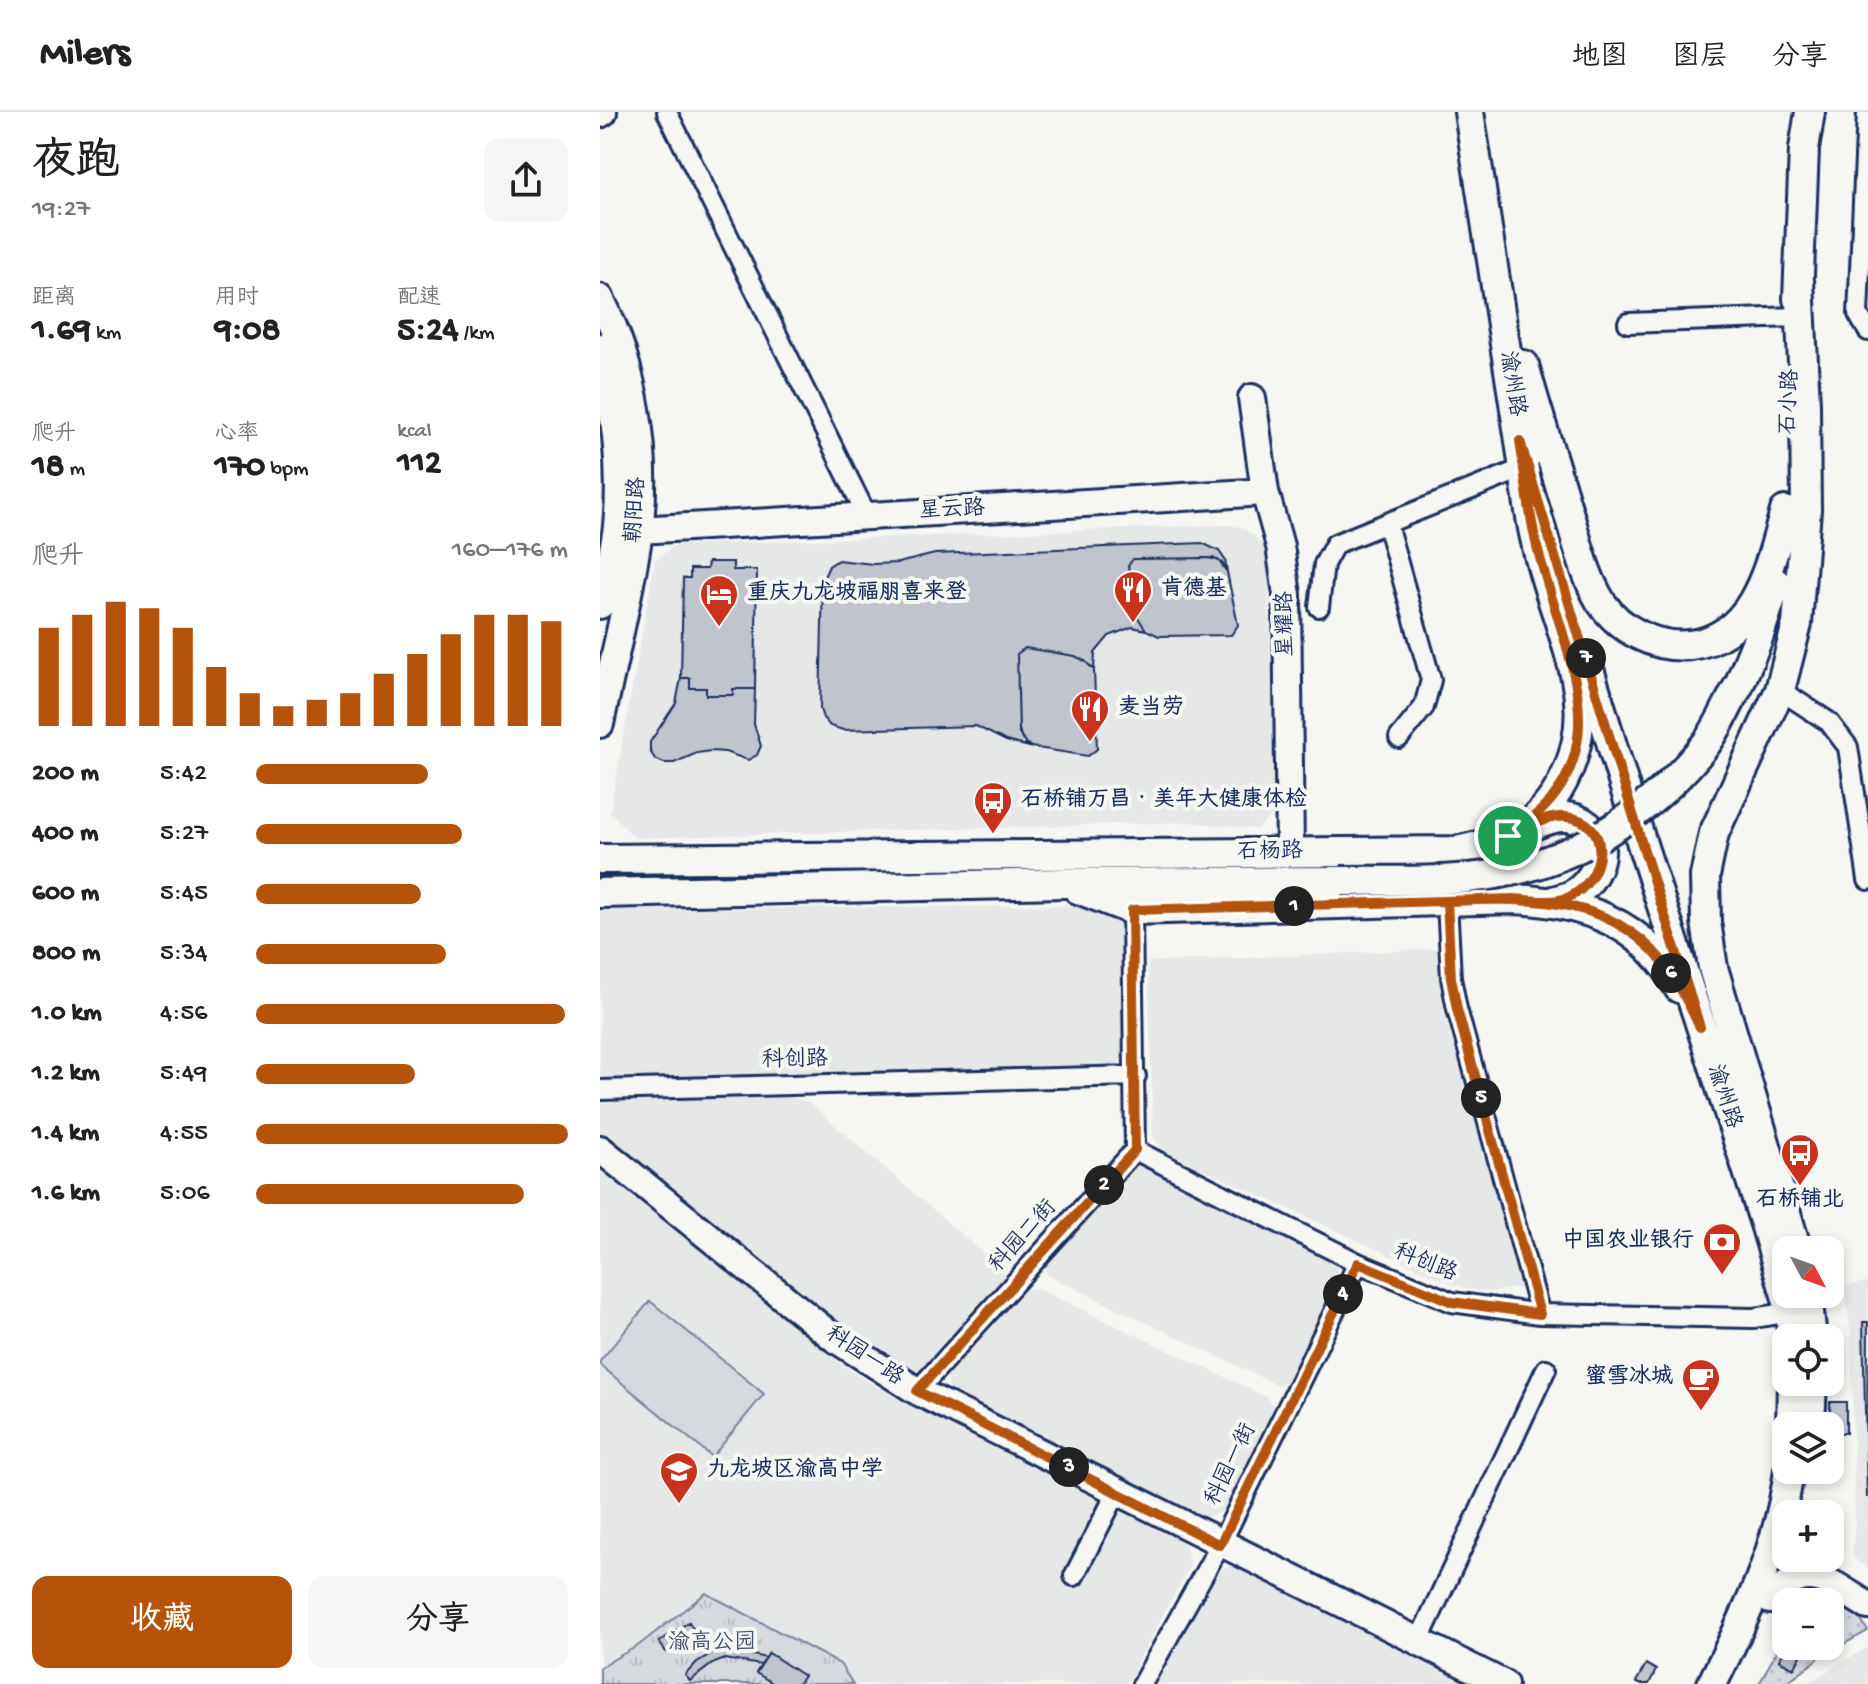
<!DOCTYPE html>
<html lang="zh">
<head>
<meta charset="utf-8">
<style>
  :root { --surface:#fff; --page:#f6f6f6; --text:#222; --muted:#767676; --line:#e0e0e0; --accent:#b45309 }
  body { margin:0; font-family:"Gochi Hand","LXGW WenKai TC",sans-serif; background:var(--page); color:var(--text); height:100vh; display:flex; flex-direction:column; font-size:30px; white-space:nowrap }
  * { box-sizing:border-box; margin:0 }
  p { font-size:26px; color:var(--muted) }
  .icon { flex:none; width:44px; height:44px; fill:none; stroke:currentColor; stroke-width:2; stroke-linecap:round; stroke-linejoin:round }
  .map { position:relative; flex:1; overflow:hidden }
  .drawer { display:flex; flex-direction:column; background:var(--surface); width:600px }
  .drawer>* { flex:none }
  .needle { width:52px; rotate:131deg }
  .tools { position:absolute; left:1172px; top:1124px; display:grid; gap:16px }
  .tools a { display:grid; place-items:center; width:72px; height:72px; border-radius:16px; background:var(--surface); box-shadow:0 4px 12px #0003; font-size:40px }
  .pin { position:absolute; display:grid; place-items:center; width:68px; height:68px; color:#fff; margin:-34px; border:4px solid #fff; border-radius:50%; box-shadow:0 2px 8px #0007 }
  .km { position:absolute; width:40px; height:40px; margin:-20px; border-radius:50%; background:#222; color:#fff; font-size:22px; line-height:40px; text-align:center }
  .round { display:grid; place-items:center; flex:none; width:84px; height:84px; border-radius:16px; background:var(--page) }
  .headline { display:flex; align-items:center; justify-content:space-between; height:136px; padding:0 32px }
  h1 { font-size:44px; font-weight:800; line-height:60px }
  .stats { display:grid; grid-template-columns:repeat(3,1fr); gap:12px; height:136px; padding:8px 32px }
  .stats div { display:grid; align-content:center }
  .stats b { font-size:34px; font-weight:800 }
  .stats small { font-size:22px; font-weight:400 }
  .stats p { font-size:22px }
  .chart { height:224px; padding:16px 32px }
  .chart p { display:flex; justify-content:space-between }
  .chart svg { width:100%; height:144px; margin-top:8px; stroke:var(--accent); stroke-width:6 }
  .cta { display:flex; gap:16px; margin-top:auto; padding:16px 32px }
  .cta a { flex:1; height:92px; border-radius:16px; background:var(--accent); color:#fff; font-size:32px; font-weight:800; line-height:92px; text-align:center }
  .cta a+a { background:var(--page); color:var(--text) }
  ul { padding:0 32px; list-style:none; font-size:26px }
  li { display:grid; grid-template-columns:128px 96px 1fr; align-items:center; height:60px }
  li i { height:20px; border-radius:10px; background:var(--accent) }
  header { display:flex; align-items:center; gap:48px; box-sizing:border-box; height:112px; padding:0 40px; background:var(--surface); border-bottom:2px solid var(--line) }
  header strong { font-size:38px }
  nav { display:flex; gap:44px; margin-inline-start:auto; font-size:28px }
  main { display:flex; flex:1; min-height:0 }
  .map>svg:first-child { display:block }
</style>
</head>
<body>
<header>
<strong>Milers</strong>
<nav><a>地图</a><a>图层</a><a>分享</a></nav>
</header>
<main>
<section class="drawer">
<div class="headline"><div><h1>夜跑</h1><p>19:27</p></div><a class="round"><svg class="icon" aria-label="share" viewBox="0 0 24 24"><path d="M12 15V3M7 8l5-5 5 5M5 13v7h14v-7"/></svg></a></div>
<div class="stats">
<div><p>距离</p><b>1.69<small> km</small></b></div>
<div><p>用时</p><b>9:08</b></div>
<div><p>配速</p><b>5:24<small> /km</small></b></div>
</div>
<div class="stats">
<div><p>爬升</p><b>18<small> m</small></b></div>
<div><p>心率</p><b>170<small> bpm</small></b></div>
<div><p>kcal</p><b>112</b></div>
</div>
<div class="chart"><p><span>爬升</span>160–176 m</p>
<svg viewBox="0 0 160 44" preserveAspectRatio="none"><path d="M5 44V14M15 44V10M25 44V6M35 44V8M45 44V14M55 44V26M65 44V34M75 44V38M85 44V36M95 44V34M105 44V28M115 44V22M125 44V16M135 44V10M145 44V10M155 44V12"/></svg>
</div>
<ul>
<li><b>200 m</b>5:42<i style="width:55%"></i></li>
<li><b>400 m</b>5:27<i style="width:66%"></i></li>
<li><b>600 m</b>5:45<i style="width:53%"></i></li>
<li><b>800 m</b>5:34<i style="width:61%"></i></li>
<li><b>1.0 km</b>4:56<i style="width:99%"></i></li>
<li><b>1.2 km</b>5:49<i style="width:51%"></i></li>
<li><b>1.4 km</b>4:55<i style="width:100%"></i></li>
<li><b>1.6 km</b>5:06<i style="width:86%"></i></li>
</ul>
<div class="cta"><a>收藏</a><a>分享</a></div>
</section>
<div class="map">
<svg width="1268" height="1572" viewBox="0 0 1268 1572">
  <defs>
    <pattern id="grass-dots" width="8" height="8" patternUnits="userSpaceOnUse" patternTransform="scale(2)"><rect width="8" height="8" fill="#d6d9dd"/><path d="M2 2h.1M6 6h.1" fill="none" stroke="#b7bbc0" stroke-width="1.8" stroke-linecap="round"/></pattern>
    <pattern id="park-tufts" width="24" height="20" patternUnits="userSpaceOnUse" patternTransform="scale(2)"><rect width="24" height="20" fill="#d6d9dd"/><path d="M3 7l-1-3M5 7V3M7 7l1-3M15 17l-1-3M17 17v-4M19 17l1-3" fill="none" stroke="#b7bbc0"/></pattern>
  </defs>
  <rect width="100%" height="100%" fill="#f6f6f2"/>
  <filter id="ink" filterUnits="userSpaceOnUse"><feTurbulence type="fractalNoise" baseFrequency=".0125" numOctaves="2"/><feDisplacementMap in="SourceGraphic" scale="16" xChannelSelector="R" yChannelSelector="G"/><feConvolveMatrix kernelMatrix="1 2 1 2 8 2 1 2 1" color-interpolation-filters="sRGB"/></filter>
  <g filter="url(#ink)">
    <path fill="#e6e7e7" d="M629 413 643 416 657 426 664 436 668 449 675 700 657 717 590 710 35 726 10 700 55 448 75 433Z
      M486 793 523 809 527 943 514 956 0 968V798Z
      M837 837 844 900 922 1175 890 1180 868 1177 850 1171 563 1039 553 1024 548 850Z
      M182 983 208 990 403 1158 404 1170 323 1258 305 1262 241 1216 0 1022V991Z
      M544 1053 734 1150 739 1162 690 1268 677 1273 447 1163 444 1152 530 1057Z
      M0 1055 249 1258 307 1292 585 1431 590 1453 526 1572H253L239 1552 106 1481 39 1533 0 1555Z
      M1268 1169V1456L1252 1445 1255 1407 1251 1222 1245 1175Z
      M436 1176 667 1285 673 1296 622 1400 599 1409 351 1283 346 1262 420 1178Z
      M635 1453 874 1572H548L611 1460Z
      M1268 1535V1572H1206Z"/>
    <path fill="url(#grass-dots)" stroke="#78849e" stroke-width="2" d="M1232 1494 1257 1503 1268 1519 1229 1540 1224 1534H1230Z
      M1186 1522 1187 1534 1180 1548 1195 1556 1206 1534H1213L1219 1545 1217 1548 1184 1572H1159Z"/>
    <path fill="url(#park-tufts)" stroke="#78849e" stroke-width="2" d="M106 1481 240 1552 253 1572H0V1555L39 1533Z"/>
    <path fill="#d6d9dd" stroke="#78849e" stroke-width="2" d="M50 1189 164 1282 112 1345 0 1253V1249Z"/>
    <path fill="#c0c4cd" stroke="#1b2f5e" stroke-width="2" d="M602 431 619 439 625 448 627 460 622 451 613 446 533 447 528 454 537 504 546 518 532 515 509 524 495 541 494 558 485 549 475 544 425 536 417 542 419 622 429 635 406 629 376 614 243 618 230 614 223 606 220 597 223 467 229 454 238 448 273 452 298 451 335 442Z
      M608 446 618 448 627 460 638 513 631 523 559 524 546 518 537 504 528 454 533 447Z
      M108 450H133V458H157L155 577H133V583H106V576H90V566H81L83 466H90V457H107Z
      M425 536 475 544 485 549 494 558 497 637 488 644 431 635 422 628 419 617 417 542Z
      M81 566H90V576H106V583H133V577H155L154 612 161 634 157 643 148 648 125 640 111 639 97 641 74 651H64L55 647 50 639V630L76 591Z
      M1263 1210H1268L1267 1386Z
      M1230 1290H1246V1321H1230Z
      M89 1510 96 1521 66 1540 59 1530Z
      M1187 1534H1206L1194 1556 1179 1548Z
      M132 1538 166 1546 161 1553 125 1547 112 1552 90 1569 85 1563 97 1550 116 1539Z
      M169 1541 204 1564 198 1572H174L156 1561Z
      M1046 1552 1056 1558 1049 1572H1039L1036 1570Z"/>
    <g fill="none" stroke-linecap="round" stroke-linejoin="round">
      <defs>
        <path id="street" d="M67 0 267 404
          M1267 0 1258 202 1268 219
          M1028 211 1197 205
          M787 412 831 568 824 595 799 626
          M719 495 724 452 735 432 924 356
          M1180 578 1229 610 1248 635 1268 768
          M0 978 536 964
          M535 1038 758 1151 852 1190 940 1202 857 897 851 866 847 789
          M940 1202 1154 1206 1191 1200
          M317 1279 535 1038 532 798
          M474 1464 517 1380
          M818 1530 946 1257
          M542 1572 620 1433 758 1151"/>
        <path id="secondary" d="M0 2 3 0
          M0 186C35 255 49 342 39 419 30 484 13 548 0 612
          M0 235C14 294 23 353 17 414 14 440 6 467 0 493
          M652 286 665 380 680 434 687 483 690 741
          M39 418 665 380
          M0 1037 234 1226 317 1279 904 1572
          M1170 1488C1207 1446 1229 1470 1268 1494"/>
        <path id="primary" d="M869 0 920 329 925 346
          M1198 187 1204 37 1210 0
          M924 253C937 300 952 346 966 393 976 424 983 461 1001 490 1020 518 1056 537 1090 533 1156 525 1170 452 1185 399
          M988 554 1042 732 1166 1115 1191 1200 1192 1226
          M1139 573 1158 526 1176 471
          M928 715C940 711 952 704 965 705 974 705 982 709 988 714 1013 734 995 771 972 783 966 786 959 787 953 789
          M0 747 856 739C874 735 892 732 909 724 965 696 989 627 976 567 966 520 945 474 935 426 928 395 925 362 920 329
          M478 777 532 798 914 787C984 791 1044 810 1079 876
          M0 781 463 771 741 769
          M1197 1138 1113 856 1106 810 1105 764 1114 721 1180 578 1197 512 1206 398 1205 293 1199 168
          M1207 1182 1212 1226
          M1191 1314 1192 1270
          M1210 1314 1212 1270
          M1112 1572C1146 1504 1180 1434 1189 1358"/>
      </defs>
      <use href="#street" stroke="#1b2f5e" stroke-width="24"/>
      <use href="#secondary" stroke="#1b2f5e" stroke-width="32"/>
      <use href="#primary" stroke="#1b2f5e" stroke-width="34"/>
      <use href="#street" stroke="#f6f6f2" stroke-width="18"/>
      <use href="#secondary" stroke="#f6f6f2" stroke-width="26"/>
      <use href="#primary" stroke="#f6f6f2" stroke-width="28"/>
      <defs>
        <path id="primary-bridge" d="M741 769C797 768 856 772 911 759 987 743 1058 693 1106 632 1119 615 1128 592 1139 573"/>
      </defs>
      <use href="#primary-bridge" stroke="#1b2f5e" stroke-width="34" stroke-linecap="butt"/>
      <use href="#primary-bridge" stroke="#f6f6f2" stroke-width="28"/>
    </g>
  </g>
  <g fill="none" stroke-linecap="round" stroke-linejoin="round" filter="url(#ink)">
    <defs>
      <path id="route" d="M908 724C926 717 947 703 966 705 1015 709 1005 769 969 785 952 792 932 788 914 787L532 798 535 1038 317 1279 620 1433 758 1151 852 1190 940 1202 857 897 851 866 847 789C930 786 1018 782 1071 861 1082 878 1091 897 1100 915L1042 732 920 329C925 361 928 395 935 426 959 535 1034 645 908 724"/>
    </defs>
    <use href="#route" stroke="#fff" stroke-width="16"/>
    <use href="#route" stroke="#b45309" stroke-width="10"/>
  </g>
  <defs>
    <symbol id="restaurant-pin" viewBox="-11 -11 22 30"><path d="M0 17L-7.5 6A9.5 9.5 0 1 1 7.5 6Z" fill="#c8321e" stroke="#f6f6f2"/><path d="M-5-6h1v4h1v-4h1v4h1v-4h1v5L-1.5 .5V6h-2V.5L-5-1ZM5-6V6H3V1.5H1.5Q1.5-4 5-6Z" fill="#fff"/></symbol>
    <symbol id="hotel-pin" viewBox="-11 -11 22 30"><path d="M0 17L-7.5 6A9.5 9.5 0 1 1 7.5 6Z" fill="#c8321e" stroke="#f6f6f2"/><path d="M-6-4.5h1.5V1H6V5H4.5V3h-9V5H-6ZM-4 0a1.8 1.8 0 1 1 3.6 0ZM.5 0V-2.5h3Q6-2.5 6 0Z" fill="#fff"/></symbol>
    <symbol id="bus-pin" viewBox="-11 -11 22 30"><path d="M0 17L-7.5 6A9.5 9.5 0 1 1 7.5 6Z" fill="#c8321e" stroke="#f6f6f2"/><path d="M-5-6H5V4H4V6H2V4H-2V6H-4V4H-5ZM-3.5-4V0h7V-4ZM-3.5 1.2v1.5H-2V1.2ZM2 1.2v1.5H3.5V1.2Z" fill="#fff"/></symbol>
    <symbol id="bank-pin" viewBox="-11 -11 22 30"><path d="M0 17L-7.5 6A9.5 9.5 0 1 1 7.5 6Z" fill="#c8321e" stroke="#f6f6f2"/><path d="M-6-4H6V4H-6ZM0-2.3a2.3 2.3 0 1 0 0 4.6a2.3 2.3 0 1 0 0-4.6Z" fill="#fff"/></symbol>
    <symbol id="cafe-pin" viewBox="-11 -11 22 30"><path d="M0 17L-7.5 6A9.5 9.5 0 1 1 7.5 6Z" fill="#c8321e" stroke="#f6f6f2"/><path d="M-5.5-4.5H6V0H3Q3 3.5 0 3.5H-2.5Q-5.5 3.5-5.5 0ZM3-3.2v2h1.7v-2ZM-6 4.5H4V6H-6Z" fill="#fff"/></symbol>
    <symbol id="school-pin" viewBox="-11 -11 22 30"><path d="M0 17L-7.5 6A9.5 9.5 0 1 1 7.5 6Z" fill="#c8321e" stroke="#f6f6f2"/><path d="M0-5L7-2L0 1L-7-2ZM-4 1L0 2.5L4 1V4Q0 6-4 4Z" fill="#fff"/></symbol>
  </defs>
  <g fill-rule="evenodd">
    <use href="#restaurant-pin" x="511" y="456" width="44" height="60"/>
    <use href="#hotel-pin" x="97" y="460" width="44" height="60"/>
    <use href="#restaurant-pin" x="468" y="575" width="44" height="60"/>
    <use href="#bus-pin" x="371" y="667" width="44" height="60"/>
    <use href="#bus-pin" x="1178" y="1019" width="44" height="60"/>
    <use href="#bank-pin" x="1100" y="1108" width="44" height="60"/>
    <use href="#cafe-pin" x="1079" y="1244" width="44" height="60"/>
    <use href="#school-pin" x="57" y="1337" width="44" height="60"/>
  </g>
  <g text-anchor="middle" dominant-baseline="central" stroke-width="8" stroke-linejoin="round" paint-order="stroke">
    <g font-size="22" fill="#1b2f5e" stroke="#f6f6f2">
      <text transform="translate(911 272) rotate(81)">渝州路</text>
      <text transform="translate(1191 290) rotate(-87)">石小路</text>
      <text transform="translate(37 398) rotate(-86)">朝阳路</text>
      <text transform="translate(352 399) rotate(-3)">星云路</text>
      <text transform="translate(687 512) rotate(-91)">星耀路</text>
      <text transform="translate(670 741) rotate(-1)">石杨路</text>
      <text transform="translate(195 949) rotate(-1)">科创路</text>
      <text transform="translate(1123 985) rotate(72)">渝州路</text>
      <text transform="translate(424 1125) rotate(-48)">科园二街</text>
      <text transform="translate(825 1152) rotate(22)">科创路</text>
      <text transform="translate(264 1245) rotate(34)">科园一路</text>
      <text transform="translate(632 1353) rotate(-64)">科园一街</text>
    </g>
    <g font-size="22" font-weight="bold" fill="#1b2f5e" stroke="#f6f6f2" text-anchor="start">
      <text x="561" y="478">肯德基</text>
      <text x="147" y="482">重庆九龙坡福朋喜来登</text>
      <text x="518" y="597">麦当劳</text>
      <text x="421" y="689">石桥铺万昌‧美年大健康体检</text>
      <text x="1200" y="1089" text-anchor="middle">石桥铺北</text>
      <text x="1094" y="1130" text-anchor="end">中国农业银行</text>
      <text x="1073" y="1266" text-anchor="end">蜜雪冰城</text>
      <text x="107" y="1359">九龙坡区渝高中学</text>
    </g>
    <g font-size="22" fill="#405177" stroke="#f6f6f2">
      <text x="112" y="1532">渝高公园</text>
    </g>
  </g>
</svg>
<div class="tools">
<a><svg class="needle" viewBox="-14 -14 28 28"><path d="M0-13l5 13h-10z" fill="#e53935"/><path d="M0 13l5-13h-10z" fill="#767676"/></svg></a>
<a><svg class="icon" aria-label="locate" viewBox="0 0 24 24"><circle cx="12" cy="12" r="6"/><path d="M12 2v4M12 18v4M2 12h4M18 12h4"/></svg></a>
<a><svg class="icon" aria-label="layers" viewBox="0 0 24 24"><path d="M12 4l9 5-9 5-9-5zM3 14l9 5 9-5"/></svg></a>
<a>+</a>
<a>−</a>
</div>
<div class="pin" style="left:908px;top:724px;background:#1e9e55"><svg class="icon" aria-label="arrive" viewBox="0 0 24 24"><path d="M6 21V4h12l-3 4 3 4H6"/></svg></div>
<b class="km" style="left:694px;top:794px">1</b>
<b class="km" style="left:504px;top:1073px">2</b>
<b class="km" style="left:469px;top:1355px">3</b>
<b class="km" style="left:743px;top:1182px">4</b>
<b class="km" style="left:881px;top:986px">5</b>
<b class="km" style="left:1071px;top:861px">6</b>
<b class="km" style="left:986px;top:546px">7</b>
</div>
</main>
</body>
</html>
